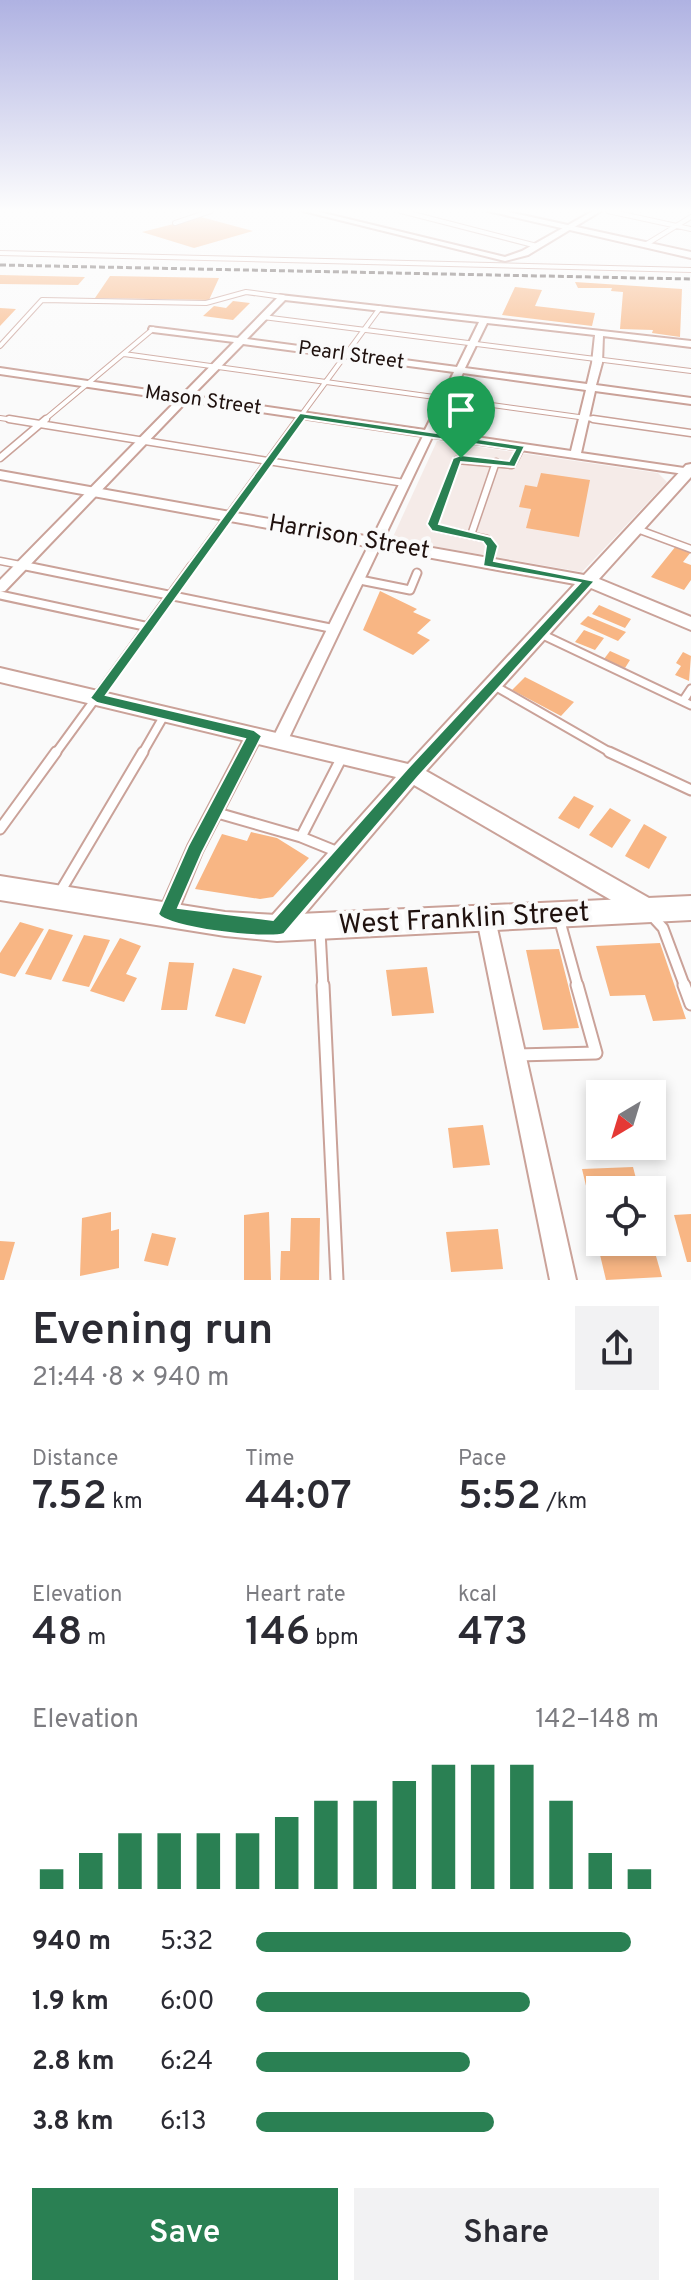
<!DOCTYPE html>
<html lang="en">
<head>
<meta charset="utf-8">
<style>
  :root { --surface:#fff; --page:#f2f2f3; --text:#2b2b33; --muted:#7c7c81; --accent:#2a8053 }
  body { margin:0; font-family:Overpass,sans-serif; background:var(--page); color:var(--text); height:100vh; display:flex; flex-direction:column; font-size:30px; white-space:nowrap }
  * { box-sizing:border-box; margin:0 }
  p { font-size:26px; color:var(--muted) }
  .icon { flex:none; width:44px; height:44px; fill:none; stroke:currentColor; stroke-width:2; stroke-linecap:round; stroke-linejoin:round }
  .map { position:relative; height:1280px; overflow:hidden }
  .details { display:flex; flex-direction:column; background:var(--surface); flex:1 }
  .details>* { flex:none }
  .needle { width:52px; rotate:218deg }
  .tools { position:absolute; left:586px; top:1080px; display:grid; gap:16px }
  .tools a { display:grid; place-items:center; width:80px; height:80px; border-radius:0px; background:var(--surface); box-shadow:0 4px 12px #0003; font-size:40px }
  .pin { position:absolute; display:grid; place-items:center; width:68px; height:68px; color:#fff; margin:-82px -34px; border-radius:50% 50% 50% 0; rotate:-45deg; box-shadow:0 0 8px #0007 }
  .pin .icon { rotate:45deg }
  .round { display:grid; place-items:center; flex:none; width:84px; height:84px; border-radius:0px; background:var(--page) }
  .summary { display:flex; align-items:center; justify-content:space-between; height:136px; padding:0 32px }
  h1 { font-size:44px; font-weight:600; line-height:60px }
  .stats { display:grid; grid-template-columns:repeat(3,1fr); gap:12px; height:136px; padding:8px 32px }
  .stats div { display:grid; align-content:center }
  .stats b { font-size:40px; font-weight:600 }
  .stats small { font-size:22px; font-weight:400 }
  .stats p { font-size:22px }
  .chart { height:224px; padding:16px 32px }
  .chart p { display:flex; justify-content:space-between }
  .chart svg { width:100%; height:144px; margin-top:8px; stroke:var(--accent); stroke-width:6 }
  .button { display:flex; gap:16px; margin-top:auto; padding:16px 32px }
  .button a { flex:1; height:92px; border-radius:0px; background:var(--accent); color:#fff; font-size:32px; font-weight:600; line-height:92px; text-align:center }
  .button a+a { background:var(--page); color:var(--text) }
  ul { padding:0 32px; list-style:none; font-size:26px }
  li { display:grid; grid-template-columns:128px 96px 1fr; align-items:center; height:60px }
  li i { height:20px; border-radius:10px; background:var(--accent) }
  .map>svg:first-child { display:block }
</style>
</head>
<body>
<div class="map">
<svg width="691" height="1280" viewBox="0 0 691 1280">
  <rect width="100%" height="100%" fill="#fafafa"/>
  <path fill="#f5ebe8" d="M437 441 658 473 667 482 582 572 392 539Z"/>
  <path fill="#f8b684" d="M201 217 253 231 194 248 142 232Z
    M0 275 85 277 78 285 0 284Z
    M110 276 219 278 209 300 95 298Z
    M575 282 682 289 680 337 652 333 653 330 620 329 623 292 611 291 612 288H578Z
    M515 287 542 290 535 306 595 313 592 326 502 315Z
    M233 301 250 303 233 320 203 316 214 306 226 308Z
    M0 308 16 309 0 326Z
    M541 473 590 480 579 537 526 528 531 509 519 507 525 485 537 487Z
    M676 546 691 552 683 562 691 565V580L684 590 651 577Z
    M380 591 417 609 413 612 431 620 417 633 430 640 413 655 363 630Z
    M599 605 631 619 625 628 592 614Z
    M588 616 626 632 618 641 580 624Z
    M584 630 604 638 595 650 575 642Z
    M610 651 630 660 625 668 604 659Z
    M683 652 691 656 689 681 675 675 681 666 676 663Z
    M525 677 574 702 561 716 512 690Z
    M574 796 594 806 579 829 558 818Z
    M610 808 631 820 612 848 589 835Z
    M644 824 667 837 649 869 625 856Z
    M251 832 277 838 309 858 273 897 260 899 195 889 222 834 247 841Z
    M20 922 44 929 15 977 0 973V953Z
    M49 929 73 935 51 980 25 974Z
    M84 935 110 940 89 987 62 981Z
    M120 938 141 946 126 974 137 978 124 1002 90 991Z
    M660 943 686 1019 653 1021 645 995 610 996 596 946Z
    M559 949 579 1028 543 1030 526 950Z
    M169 962 194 963 187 1010H161Z
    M427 967 434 1013 392 1016 386 970Z
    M233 968 262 976 245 1024 215 1016Z
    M483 1125 490 1165 453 1168 448 1128Z
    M633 1167 639 1190H600V1207H591L582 1169Z
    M111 1212V1231L119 1229V1268L80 1276 82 1218Z
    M269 1212 271 1280H244V1215Z
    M691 1214V1262H687L674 1215Z
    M291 1218H320L319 1280H280L281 1251H290Z
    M498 1229 503 1269 451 1272 446 1232Z
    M152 1233 176 1238 168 1266 144 1261Z
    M596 1238H600V1242H652L662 1277 606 1280Z
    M0 1241 15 1242 4 1280H0Z"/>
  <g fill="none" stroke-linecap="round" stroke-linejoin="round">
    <defs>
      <path id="service-far4" d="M401 211 537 246
        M608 211 691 229
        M175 223 211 211
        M645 245 691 217
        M0 253 691 270
        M263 317 691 371
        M0 346 42 300 206 303 246 292 283 297
        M124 354 608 421
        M0 418 21 421
        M43 421 153 329
        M297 421 380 308"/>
      <path id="service-far3" d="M9 419 404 483
        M593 419 691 433
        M0 458 46 419
        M637 529 691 549
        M471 535 496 462
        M0 561 36 568
        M487 563 492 546 487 539 436 528 433 524 457 460 512 465 521 448
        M190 568 299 419"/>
      <path id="service-far2" d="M26 566 335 629
        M360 580 410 590 417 573
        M0 595 149 627
        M541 634 691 705
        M493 685 613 754
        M683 701 691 689
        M55 754 192 566
        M142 754 165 714"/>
      <path id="service-far1" d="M609 752 691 790
        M214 812 301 837 338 852
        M0 829 56 752
        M301 837 342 757
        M60 892 143 752
        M651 915 663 928 685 987
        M559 918 578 987
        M320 931 323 987"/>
      <path id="service" d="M323 985 337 1280
        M684 985 691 1004
        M517 1055 596 1053 577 985"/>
      <path id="minor" d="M303 211H315L505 257 522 251 593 211H601L528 255 505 261Z
        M280 295 691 341V347L603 336 602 363 596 385 691 398V404L595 391 581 453 691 469V475L432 437 287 742 285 746 279 748 273 746 271 742 423 436 187 401 5 591 0 592V580L177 400 0 374V368L182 395 234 342 153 332 149 329 150 327 238 338ZM285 300 479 322 457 367 247 339ZM487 323 595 335 592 363 587 384 465 368ZM243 344 454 372 425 430 192 396ZM463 373 586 390 571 451 435 431Z
        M254 730 260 732 262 736 202 852 174 920 167 923 160 920 158 914 188 846 248 732Z
        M486 910 493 913 495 919 576 1280H550L477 919 479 913Z"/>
      <path id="tertiary" d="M488 211H504L691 252V258Z
        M691 464V477L599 579 691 617V630L591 588 426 771 656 902 659 910 656 918 647 921 414 785 286 936 277 939 268 936 265 928 268 920 396 777 0 682V668L408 764 575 584 0 479V471L584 575 686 465Z"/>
      <path id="secondary" d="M0 876 225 912 277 915 691 896V920L277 941 225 936 0 900Z"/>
    </defs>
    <use href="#service-far4" stroke="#caa299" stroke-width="6"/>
    <use href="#service-far3" stroke="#caa299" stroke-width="9"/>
    <use href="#service-far2" stroke="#caa299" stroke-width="11"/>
    <use href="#service-far1" stroke="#caa299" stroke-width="13"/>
    <use href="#service" stroke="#caa299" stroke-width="15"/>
    <use href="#minor" stroke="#caa299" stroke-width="4"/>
    <use href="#tertiary" stroke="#caa299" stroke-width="4"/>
    <use href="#secondary" stroke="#caa299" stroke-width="4"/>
    <use href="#service-far4" stroke="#fff" stroke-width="4"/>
    <use href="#service-far3" stroke="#fff" stroke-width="6"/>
    <use href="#service-far2" stroke="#fff" stroke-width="7"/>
    <use href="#service-far1" stroke="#fff" stroke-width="9"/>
    <use href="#service" stroke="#fff" stroke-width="11"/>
    <use href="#minor" fill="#fff" fill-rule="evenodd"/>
    <use href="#tertiary" fill="#fff" fill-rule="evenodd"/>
    <use href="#secondary" fill="#fff" fill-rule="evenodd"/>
    <path stroke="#4d4240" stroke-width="3" stroke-dasharray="6 3" stroke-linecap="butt" d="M0 265 691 279"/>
  </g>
  <linearGradient id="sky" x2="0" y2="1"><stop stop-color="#afb2e2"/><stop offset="0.54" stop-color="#fdfdfd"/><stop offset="1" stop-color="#fdfdfd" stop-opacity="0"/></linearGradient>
  <rect width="691" height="390" fill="url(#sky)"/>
  <path fill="#2a8053" stroke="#fff" stroke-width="2" fill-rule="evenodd" d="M300 413 525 446 515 467 461 462 439 524 491 537 498 546 494 561 595 581 418 777 284 934C267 940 166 928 158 914L188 846 245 739 97 703 90 698ZM305 419 515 450 509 461 461 455 453 458 427 524 432 531 483 542 486 546 483 566 580 583 407 769 273 920 178 908 202 853 262 736 254 730 106 695Z"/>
  <g text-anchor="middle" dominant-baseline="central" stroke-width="8" stroke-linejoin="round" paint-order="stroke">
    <g font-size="20" fill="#1f110e" stroke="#fafafa">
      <text transform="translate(351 356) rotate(8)">Pearl Street</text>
      <text transform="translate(203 401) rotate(8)">Mason Street</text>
    </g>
    <g font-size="24" fill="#1f110e" stroke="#fafafa">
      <text transform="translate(349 538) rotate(10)">Harrison Street</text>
    </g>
    <g font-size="28" fill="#1f110e" stroke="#fafafa">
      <text transform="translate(464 920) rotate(-3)">West Franklin Street</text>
    </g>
  </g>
</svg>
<div class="tools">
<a><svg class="needle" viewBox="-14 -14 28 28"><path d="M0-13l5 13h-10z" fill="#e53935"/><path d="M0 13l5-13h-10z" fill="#7c7c81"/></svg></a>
<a><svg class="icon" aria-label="locate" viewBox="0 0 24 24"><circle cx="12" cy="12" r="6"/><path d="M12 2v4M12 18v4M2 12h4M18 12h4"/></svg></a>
</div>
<div class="pin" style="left:461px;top:458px;background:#1e9e55"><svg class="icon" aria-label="arrive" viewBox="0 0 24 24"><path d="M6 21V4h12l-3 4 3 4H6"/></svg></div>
</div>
<section class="details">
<div class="summary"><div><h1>Evening run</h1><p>21:44 · 8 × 940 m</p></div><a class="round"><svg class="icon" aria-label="share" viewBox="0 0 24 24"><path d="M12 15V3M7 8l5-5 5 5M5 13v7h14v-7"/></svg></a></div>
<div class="stats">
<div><p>Distance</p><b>7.52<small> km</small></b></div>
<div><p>Time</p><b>44:07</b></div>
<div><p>Pace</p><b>5:52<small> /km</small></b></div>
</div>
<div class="stats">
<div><p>Elevation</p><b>48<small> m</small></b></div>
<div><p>Heart rate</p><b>146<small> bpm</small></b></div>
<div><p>kcal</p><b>473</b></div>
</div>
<div class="chart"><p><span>Elevation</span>142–148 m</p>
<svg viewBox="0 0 160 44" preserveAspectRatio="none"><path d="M5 44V38M15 44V33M25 44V27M35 44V27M45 44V27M55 44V27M65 44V22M75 44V17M85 44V17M95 44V11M105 44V6M115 44V6M125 44V6M135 44V17M145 44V33M155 44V38"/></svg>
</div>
<ul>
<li><b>940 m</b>5:32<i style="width:93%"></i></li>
<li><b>1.9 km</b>6:00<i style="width:68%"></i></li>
<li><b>2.8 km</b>6:24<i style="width:53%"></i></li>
<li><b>3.8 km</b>6:13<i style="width:59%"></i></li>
</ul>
<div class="button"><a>Save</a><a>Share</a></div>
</section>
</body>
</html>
